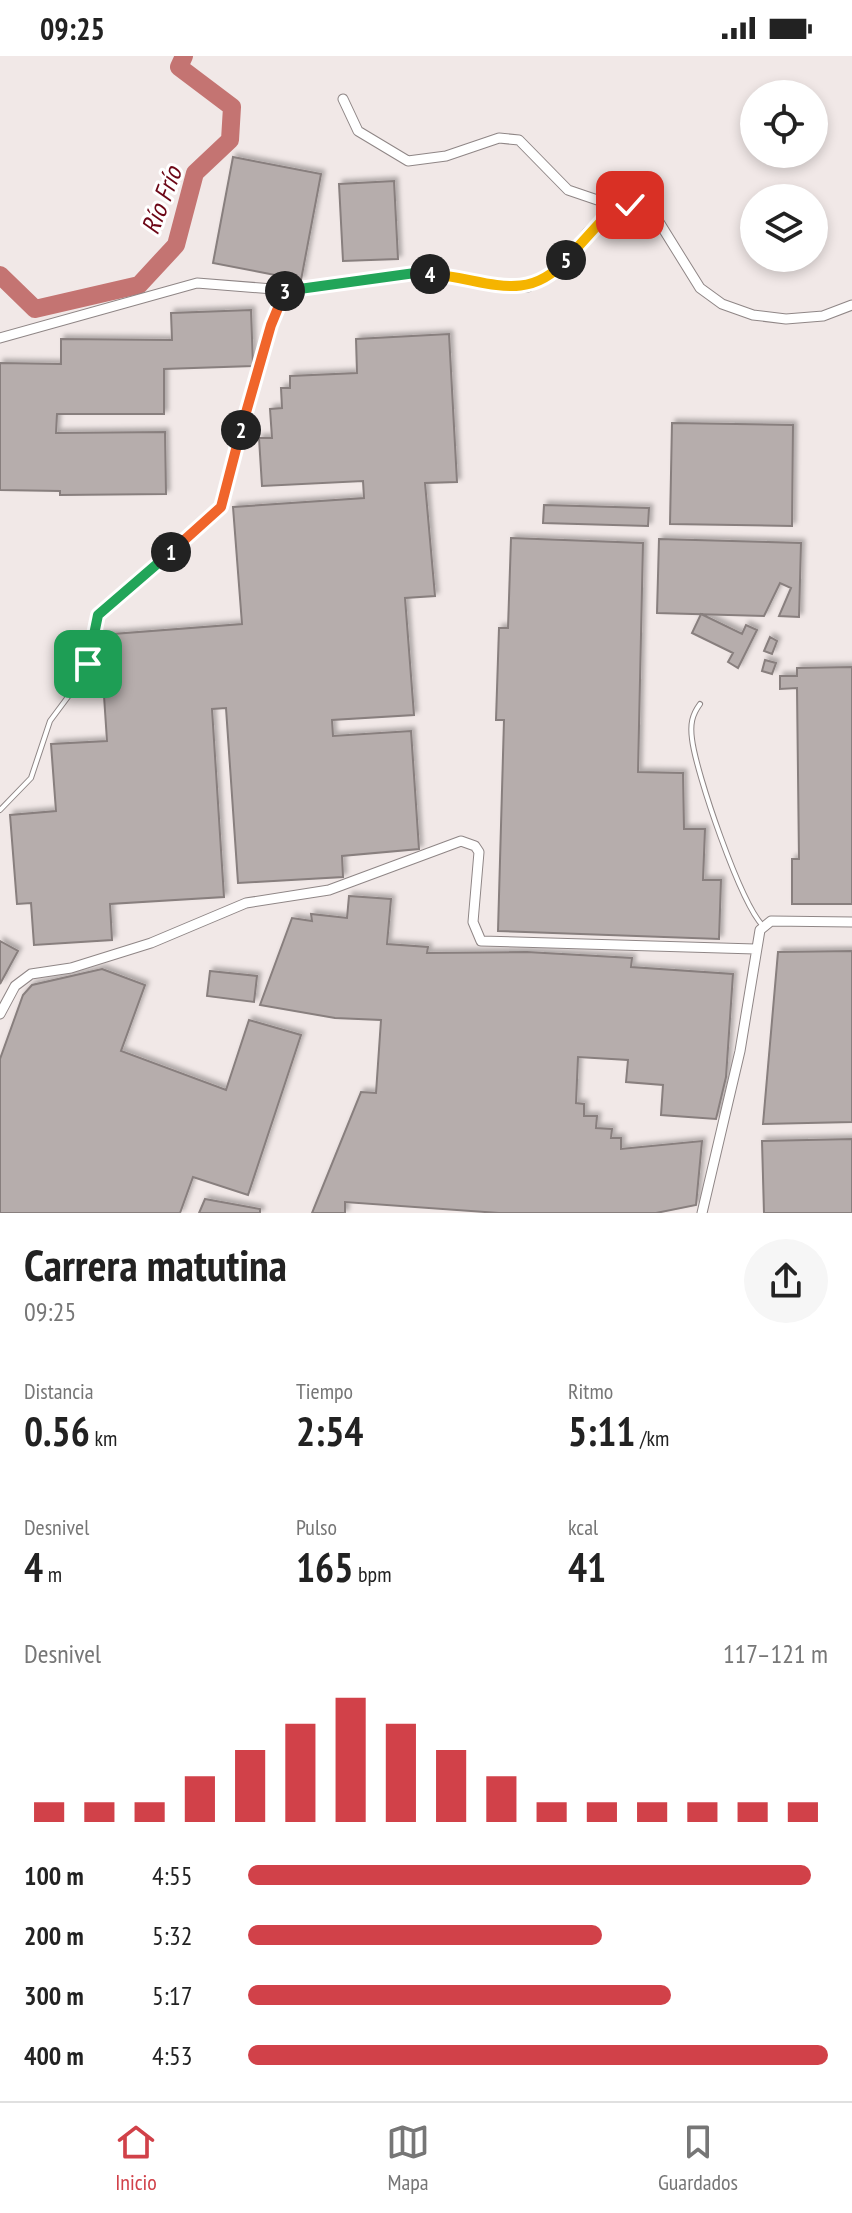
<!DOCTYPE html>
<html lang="es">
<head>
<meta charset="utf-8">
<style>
  :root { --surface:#fff; --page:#f6f6f6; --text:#222; --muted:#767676; --line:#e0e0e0; --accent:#d14149 }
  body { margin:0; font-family:"PT Sans Narrow",sans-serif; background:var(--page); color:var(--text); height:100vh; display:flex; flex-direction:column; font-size:30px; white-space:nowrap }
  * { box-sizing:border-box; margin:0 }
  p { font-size:26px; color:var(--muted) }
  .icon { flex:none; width:44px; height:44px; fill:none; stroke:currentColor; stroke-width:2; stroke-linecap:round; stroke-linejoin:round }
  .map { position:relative; height:1157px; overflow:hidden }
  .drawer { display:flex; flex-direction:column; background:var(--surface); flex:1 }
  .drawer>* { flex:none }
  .buttons { position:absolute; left:740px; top:24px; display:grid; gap:16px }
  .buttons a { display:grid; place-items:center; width:88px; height:88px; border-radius:50%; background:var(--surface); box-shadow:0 4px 12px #0003; font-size:40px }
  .pin { position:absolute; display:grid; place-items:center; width:68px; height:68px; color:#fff; margin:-34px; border-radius:16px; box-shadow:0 4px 12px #0006 }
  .km { position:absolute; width:40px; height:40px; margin:-20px; border-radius:50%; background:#222; color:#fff; font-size:22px; line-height:40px; text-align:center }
  .round { display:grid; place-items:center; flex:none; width:84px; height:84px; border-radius:42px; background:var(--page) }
  .head { display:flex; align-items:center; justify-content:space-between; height:136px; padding:0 24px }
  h1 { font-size:44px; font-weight:600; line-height:60px }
  .stats { display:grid; grid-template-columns:repeat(3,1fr); gap:12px; height:136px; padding:8px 24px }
  .stats div { display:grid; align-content:center }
  .stats b { font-size:40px; font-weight:600 }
  .stats small { font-size:22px; font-weight:400 }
  .stats p { font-size:22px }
  .chart { height:224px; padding:16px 24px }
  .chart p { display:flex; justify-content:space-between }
  .chart svg { width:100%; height:144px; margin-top:8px; stroke:var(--accent); stroke-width:6 }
  ul { padding:0 24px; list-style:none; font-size:26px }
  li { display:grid; grid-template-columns:128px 96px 1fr; align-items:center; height:60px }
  li i { height:20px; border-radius:10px; background:var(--accent) }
  .status { display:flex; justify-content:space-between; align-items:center; height:56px; padding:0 40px; background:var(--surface); direction:ltr }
  .status svg { height:22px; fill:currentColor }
  .dock { display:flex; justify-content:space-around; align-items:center; height:112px; border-top:2px solid var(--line); background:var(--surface); font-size:22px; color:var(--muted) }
  .dock a { display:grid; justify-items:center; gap:4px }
  .dock .active { color:var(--accent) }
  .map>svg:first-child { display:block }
</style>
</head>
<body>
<div class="status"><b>09:25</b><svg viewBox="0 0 49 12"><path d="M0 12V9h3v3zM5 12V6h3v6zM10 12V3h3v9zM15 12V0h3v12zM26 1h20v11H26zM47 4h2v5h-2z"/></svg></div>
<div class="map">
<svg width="852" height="1157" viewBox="0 0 852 1157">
  <defs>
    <filter id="shadow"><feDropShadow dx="3.5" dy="-3.5" stdDeviation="2" flood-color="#0004"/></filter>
  </defs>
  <rect width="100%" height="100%" fill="#f1e8e7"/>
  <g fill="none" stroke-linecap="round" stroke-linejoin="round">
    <path stroke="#c47472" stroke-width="18" d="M0 219 35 253 139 229 176 189 195 117 230 84 232 51 179 11 184 0"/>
  </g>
  <path fill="#b6adac" stroke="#887f7e" stroke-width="2" filter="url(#shadow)" d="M233 101 321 118 301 224 213 207Z
    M394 125 398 203 343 205 339 128Z
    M251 254 253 310 164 313V358H57L56 377 165 376 166 438 60 439V435L0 434V307L61 308V283L172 284 171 257Z
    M449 278 457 426 425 427 435 540 405 542 414 659 332 664 333 680 411 675 419 793 342 800 343 821 238 827 226 652 212 653 224 841 110 848 112 884 34 889 31 847 17 848 10 759 56 755 51 688 107 685 100 579 242 568 233 451 364 442 363 425 262 430 259 382H272L270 353 282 352 281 332H290V320L357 317 356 283Z
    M672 367 793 369 792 470 670 468Z
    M544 449 649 452 648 470 543 467Z
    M511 482 643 487 638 716 683 717 684 773H705L703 824H721L719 883 498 875 504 664H496L499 572H508Z
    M659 483 801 487 799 561 779 560 791 532 780 527 764 560 657 557Z
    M701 558 742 578 746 569 757 574 738 612 728 606 733 597 692 577Z
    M770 581 777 585 772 598 764 595Z
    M765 604 776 607 772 618 762 615Z
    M852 611V848H792V803H799L797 632 780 633V620H797V612Z
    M349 840 391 843 387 888 428 891 427 897 527 896 632 902 631 911 733 918 726 1021 716 1063 661 1059 663 1029 626 1026 628 1004 578 1001 576 1047 584 1048V1060H597L596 1072 612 1073 611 1082H621V1093L702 1085 696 1149 656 1157H499L345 1146V1157H312L361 1036 376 1037 381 964 335 962 260 949 292 862 312 865 311 858 347 862Z
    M0 885 18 895 0 928Z
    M852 895V1066L763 1068 778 896Z
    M102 913 145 929 121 995 226 1034 249 964 301 979 248 1139 193 1121 180 1157H0V1003L23 939 32 929Z
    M210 915 257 920 254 946 207 940Z
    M852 1083V1157H764L762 1085Z
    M205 1143 260 1153V1157H199Z"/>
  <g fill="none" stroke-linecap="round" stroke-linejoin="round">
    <defs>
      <path id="lane" d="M700 648C692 659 690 668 692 683 696 717 740 846 763 870
        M0 754 31 722 50 665 82 622 98 559 209 465 221 451 261 302 285 236"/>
      <path id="street" d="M343 43 358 75 408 105 446 100 499 82 519 84 568 134 615 150
        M0 282 197 227 286 234 415 217 528 231 554 217 587 177 615 150 624 148 654 158 700 232 722 248 753 259 786 263 823 260 852 249
        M0 958 15 930 31 918 71 912 151 887 246 847 329 834 461 785 475 790 479 796 473 866 481 885 755 893
        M702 1157 740 995 760 874 771 865 852 866"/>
    </defs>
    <use href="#lane" stroke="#8f8686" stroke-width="6"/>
    <use href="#street" stroke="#8f8686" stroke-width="11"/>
    <use href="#lane" stroke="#fff" stroke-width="4"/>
    <use href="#street" stroke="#fff" stroke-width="9"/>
  </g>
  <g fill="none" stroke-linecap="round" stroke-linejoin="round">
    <defs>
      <path id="split-1" d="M88 608 98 559 171 496"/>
      <path id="split-2" d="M171 496 221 451 241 374"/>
      <path id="split-3" d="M241 374 271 269 285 235"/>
      <path id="split-4" d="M285 235 415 217 430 218"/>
      <path id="split-5" d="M430 218C485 222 525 250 566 204"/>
      <path id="split-6" d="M566 204 615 150 630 149"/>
    </defs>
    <use href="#split-1" stroke="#fff" stroke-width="16"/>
    <use href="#split-2" stroke="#fff" stroke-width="16"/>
    <use href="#split-3" stroke="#fff" stroke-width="16"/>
    <use href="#split-4" stroke="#fff" stroke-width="16"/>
    <use href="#split-5" stroke="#fff" stroke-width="16"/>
    <use href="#split-6" stroke="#fff" stroke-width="16"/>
    <use href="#split-1" stroke="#22a559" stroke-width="10"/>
    <use href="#split-2" stroke="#f0652b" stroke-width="10"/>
    <use href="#split-3" stroke="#f0652b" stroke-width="10"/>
    <use href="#split-4" stroke="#22a559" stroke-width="10"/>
    <use href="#split-5" stroke="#f5b400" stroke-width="10"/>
    <use href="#split-6" stroke="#f5b400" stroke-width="10"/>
  </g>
  <g text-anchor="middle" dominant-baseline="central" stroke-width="6" stroke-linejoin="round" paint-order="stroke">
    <g font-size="26" font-style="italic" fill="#6c0616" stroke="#fff">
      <text transform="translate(161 144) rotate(-69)">Río Frío</text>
    </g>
  </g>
</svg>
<div class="buttons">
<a><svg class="icon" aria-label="locate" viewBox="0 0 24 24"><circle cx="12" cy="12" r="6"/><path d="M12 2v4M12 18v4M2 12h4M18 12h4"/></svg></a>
<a><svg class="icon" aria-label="layers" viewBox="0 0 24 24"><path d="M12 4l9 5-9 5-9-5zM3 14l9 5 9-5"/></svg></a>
</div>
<div class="pin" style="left:88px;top:608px;background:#1e9e55"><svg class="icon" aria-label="arrive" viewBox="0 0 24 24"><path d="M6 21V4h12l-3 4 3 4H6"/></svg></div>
<div class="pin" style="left:630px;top:149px;background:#d93025"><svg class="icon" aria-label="check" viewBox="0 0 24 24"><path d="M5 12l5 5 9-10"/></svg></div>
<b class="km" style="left:171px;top:496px">1</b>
<b class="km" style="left:241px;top:374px">2</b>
<b class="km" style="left:285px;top:235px">3</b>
<b class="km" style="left:430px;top:218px">4</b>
<b class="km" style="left:566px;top:204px">5</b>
</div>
<section class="drawer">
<div class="head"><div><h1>Carrera matutina</h1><p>09:25</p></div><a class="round"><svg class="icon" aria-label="share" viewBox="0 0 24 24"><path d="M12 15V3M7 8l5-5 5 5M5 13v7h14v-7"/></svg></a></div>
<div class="stats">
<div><p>Distancia</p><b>0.56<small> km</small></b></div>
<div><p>Tiempo</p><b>2:54</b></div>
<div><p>Ritmo</p><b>5:11<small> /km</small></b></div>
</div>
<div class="stats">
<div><p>Desnivel</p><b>4<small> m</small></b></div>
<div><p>Pulso</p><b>165<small> bpm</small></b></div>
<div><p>kcal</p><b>41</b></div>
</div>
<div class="chart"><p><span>Desnivel</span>117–121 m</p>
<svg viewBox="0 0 160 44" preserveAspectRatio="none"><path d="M5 44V38M15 44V38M25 44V38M35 44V30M45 44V22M55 44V14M65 44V6M75 44V14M85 44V22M95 44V30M105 44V38M115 44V38M125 44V38M135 44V38M145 44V38M155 44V38"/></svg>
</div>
<ul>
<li><b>100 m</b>4:55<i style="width:97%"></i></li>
<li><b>200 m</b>5:32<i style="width:61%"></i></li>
<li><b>300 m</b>5:17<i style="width:73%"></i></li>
<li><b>400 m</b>4:53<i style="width:100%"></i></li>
</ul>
</section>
<nav class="dock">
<a class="active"><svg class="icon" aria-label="home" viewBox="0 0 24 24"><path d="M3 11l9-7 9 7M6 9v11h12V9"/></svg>Inicio</a>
<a><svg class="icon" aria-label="map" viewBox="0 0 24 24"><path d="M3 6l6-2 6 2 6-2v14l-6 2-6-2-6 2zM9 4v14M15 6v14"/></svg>Mapa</a>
<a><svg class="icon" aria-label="saved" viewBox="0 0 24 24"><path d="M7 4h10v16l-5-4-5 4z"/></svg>Guardados</a>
</nav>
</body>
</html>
